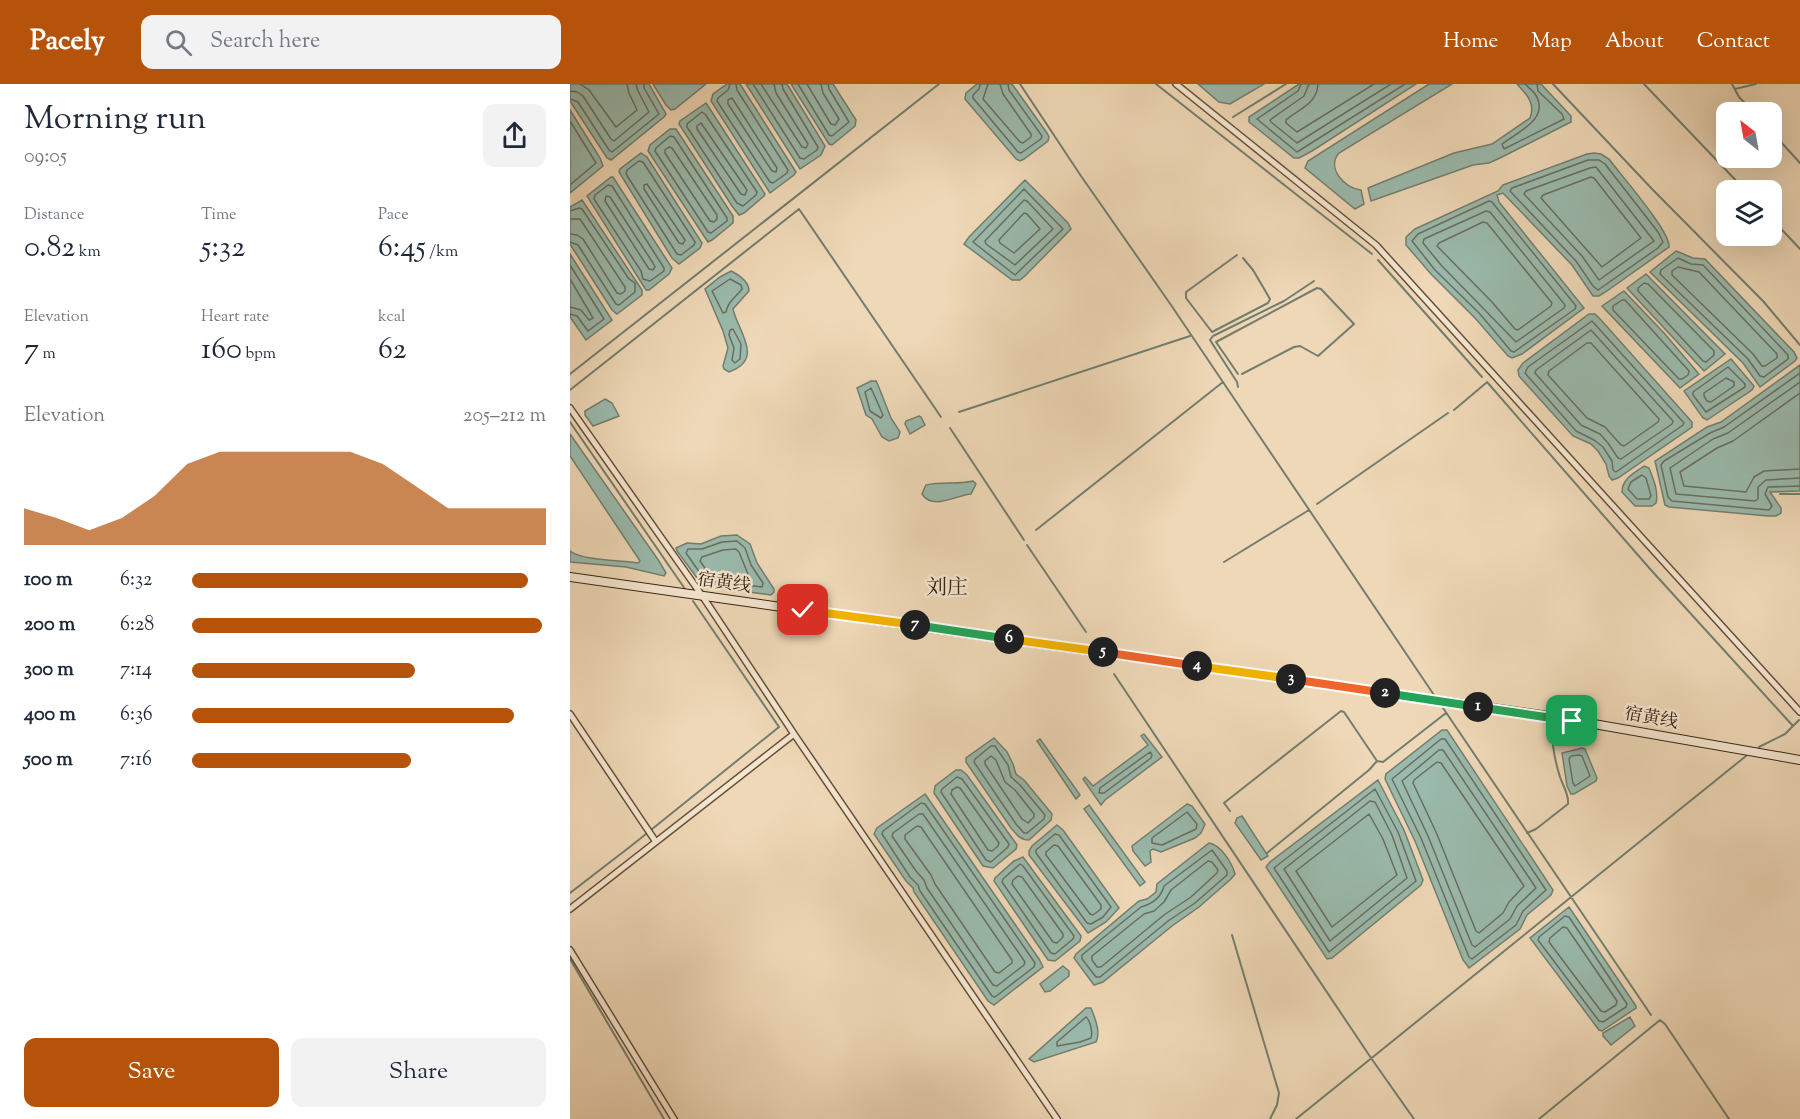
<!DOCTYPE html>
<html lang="en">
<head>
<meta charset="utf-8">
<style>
  :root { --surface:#fff; --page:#f2f2f3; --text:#1f2937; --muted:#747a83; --accent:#b45309 }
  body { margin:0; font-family:"Sorts Mill Goudy","Noto Serif SC",serif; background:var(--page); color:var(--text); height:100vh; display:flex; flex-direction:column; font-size:22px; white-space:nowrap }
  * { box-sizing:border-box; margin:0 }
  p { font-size:20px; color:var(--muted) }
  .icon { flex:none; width:33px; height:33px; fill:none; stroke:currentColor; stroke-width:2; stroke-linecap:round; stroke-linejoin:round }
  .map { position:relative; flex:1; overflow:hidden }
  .panel { display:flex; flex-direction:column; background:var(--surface); width:570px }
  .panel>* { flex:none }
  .needle { width:39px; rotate:329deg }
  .fabs { position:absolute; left:1146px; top:18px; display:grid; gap:12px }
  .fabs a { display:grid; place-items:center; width:66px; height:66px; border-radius:12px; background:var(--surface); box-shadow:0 6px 24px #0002; font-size:30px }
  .pin { position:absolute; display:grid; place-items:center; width:51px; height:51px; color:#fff; margin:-26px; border-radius:12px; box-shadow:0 3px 9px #0006 }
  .km { position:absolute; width:30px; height:30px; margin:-15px; border-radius:50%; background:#222; color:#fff; font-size:16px; line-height:30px; text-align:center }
  .round { display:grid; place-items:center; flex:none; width:63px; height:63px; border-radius:12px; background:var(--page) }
  .summary { display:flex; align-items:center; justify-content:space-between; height:102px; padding:0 24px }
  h1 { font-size:33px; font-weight:600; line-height:45px }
  .stats { display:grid; grid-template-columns:repeat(3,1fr); gap:9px; height:102px; padding:6px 24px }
  .stats div { display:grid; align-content:center }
  .stats b { font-size:30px; font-weight:600 }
  .stats small { font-size:16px; font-weight:400 }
  .stats p { font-size:16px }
  .chart { height:168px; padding:12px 24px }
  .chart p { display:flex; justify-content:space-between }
  .chart svg { width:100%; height:108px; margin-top:6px; fill:var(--accent); opacity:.7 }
  .primary-button { display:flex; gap:12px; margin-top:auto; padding:12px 24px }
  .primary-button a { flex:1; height:69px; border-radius:12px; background:var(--accent); color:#fff; font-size:24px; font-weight:600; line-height:69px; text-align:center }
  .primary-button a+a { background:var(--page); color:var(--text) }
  ul { padding:0 24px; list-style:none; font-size:20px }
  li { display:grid; grid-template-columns:96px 72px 1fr; align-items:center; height:45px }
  li i { height:15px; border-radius:8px; background:var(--accent) }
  header { display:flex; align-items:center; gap:36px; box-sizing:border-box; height:84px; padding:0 30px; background:var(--accent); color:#fff }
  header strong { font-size:28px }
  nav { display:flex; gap:33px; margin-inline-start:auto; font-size:21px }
  .search { width:420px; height:54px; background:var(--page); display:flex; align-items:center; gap:15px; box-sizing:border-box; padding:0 21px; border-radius:12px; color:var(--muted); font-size:22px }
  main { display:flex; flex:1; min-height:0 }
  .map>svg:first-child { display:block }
</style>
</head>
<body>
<header>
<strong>Pacely</strong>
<div class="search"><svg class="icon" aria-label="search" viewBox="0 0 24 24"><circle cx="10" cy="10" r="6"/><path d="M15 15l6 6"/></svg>Search here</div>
<nav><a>Home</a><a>Map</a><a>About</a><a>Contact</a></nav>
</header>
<main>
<section class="panel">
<div class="summary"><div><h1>Morning run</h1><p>09:05</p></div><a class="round"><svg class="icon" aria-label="share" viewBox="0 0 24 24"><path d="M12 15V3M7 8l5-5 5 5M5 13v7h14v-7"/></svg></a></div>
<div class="stats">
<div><p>Distance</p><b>0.82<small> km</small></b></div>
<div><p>Time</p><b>5:32</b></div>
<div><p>Pace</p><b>6:45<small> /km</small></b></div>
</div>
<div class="stats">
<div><p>Elevation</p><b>7<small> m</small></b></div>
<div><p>Heart rate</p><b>160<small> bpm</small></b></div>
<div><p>kcal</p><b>62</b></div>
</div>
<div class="chart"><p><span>Elevation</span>205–212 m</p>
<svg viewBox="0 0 160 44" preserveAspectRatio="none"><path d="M0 44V29L10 33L20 38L30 33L40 24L50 11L60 6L70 6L80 6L90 6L100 6L110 11L120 20L130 29L140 29L150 29L160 29V44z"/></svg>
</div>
<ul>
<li><b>100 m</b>6:32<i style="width:95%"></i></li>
<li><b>200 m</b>6:28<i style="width:99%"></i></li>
<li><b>300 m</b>7:14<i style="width:63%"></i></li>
<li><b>400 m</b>6:36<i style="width:91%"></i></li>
<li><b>500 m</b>7:16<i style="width:62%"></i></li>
</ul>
<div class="primary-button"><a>Save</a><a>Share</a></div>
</section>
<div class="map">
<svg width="1230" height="1035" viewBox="0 0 1230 1035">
  <rect width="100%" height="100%" fill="#efd8b7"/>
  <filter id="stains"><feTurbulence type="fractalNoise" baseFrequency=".00333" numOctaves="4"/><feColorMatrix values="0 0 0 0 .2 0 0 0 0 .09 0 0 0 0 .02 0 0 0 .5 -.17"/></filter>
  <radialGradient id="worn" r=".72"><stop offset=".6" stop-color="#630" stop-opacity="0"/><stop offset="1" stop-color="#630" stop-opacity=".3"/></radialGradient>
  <path fill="#9abaad" stroke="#737e6f" stroke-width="1.5" d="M0 0H79L96 30 94 33 41 76 37 74 0 17Z
    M83 0H136L105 25 101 26 96 21Z
    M157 0H170L226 88 224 91 200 109 141 17 143 10Z
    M176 0H217L255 62 251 71 230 85Z
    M221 0H263L286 36 285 42 262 61 259 60Z
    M407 0H442L477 49 479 53 478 57 454 75 450 77 446 75 395 15 396 9Z
    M628 0H694L660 20 649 18Z
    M729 0H846L742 67 729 74H724L679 38V33Z
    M859 0H882L769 69C756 84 775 105 791 106L794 120 785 125 735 84 738 77Z
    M947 0H971L1001 32V38L930 74 919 79 903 81 801 117 798 104 884 69 922 60 960 34C966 19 956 10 947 0Z
    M136 19 195 110 194 112 174 129 169 131 162 122 109 40 110 37Z
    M0 26 30 74 33 82 0 109Z
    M100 45H106L163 132V139L142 156 138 158 136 155 78 67 80 61Z
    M71 69 77 73 132 159 130 164 109 180 102 174 49 88 50 85Z
    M1024 69 1031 70 1039 75C1050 90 1101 148 1099 163L1037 207 1029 212H1023L1002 181 933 109 927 111 929 118 1014 224 952 270 942 274 938 272 905 234 861 190 836 161V153L845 145 928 107 933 101 1017 70Z
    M41 93H43L102 184 99 190 79 206H76L17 112Z
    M455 96 498 139 501 145 455 192 450 196H442L394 160 399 153Z
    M12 116 72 206V211L47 230 42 226 0 160V123Z
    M1106 167 1123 174 1135 175 1224 268 1227 274 1225 277 1190 303 1173 279 1080 188Z
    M0 170 42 236 16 256 0 233Z
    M161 187C169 191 179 198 179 207L163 225C168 248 195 275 159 288L154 285 153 282 158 264 153 247 135 205 150 193Z
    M1076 190 1155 270 1134 287 1057 204Z
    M1054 207 1094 249 1129 290 1110 304 1032 222Z
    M1019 230H1025L1031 236 1122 338V343L1048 394 1042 396 1039 392 1036 380 1028 367 1021 360 1003 352 949 292 948 286 953 279Z
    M1161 275 1184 302 1182 306 1137 336 1133 334 1114 307Z
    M1230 281V407L1200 408 1211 424V429L1206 432H1198L1099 423 1095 421 1085 377 1137 343 1151 338Z
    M301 297H306L308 301 321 334 330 348 328 354 319 357 312 353 302 335 296 331 287 304Z
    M35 315 42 319 49 332 23 342 15 331V327Z
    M349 332 351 333 355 341 340 350 335 340 336 337Z
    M0 350 89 477 96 489 94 492 56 483 0 478V467C14 477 50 476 68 479L70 477 0 372Z
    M1074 382 1079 384C1083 394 1089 408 1086 419L1082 422H1065L1052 408C1052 394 1065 389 1074 382Z
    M403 397 406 400 401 410C386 411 363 427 352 410L356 401C372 397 387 401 403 397Z
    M167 451 180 460 187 479 204 505V508L201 511 133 502 107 467 106 464 117 459 131 460 151 452Z
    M872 646H877L983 806 981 811 957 831 950 845 899 884 893 876 845 757 815 695 816 690Z
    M574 650 592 673 535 716 531 721 513 695 515 693 523 702 578 661 571 652Z
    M424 654 437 668 443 680 446 690 454 696 482 730 481 736 459 756C450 756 446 750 441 744L396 678V674Z
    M470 655 510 711 506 715 467 657Z
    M1012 664 1015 665 1027 694 1026 697 1004 710H1001L997 702 992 669Z
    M386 686H391L397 691 447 761 446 765 423 784 413 782 364 709 365 702Z
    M808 696 834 746 853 796 851 801 762 874 757 875 696 783 700 778Z
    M355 710 469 875 473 883 424 921 418 917 344 808 343 804 336 797 304 750 307 744Z
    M617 720 622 722 635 740 631 749 625 754 591 768 583 765 580 767 581 778 575 782 563 767 562 762Z
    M519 721 575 798 570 802 514 725Z
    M672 732 698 772 691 776 665 739 667 734Z
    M487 741 493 746 549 824 536 838 518 849 459 771V767L462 762Z
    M639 759C651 761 662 779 665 790L661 795 629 823 602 842 533 898 524 901 504 874 506 870 569 817 577 815 586 808 587 800Z
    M453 773 511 852 510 857 485 877 478 876 424 797 425 794 444 777Z
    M999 823 1066 922V924L1032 947 1029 946 960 854Z
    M493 882 499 887V892L480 907 475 908 470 900Z
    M516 924H521C525 934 531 948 526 958L464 978 459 975Z
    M1060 933 1065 942 1041 961 1033 952V949Z"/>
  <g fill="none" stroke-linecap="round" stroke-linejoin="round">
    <path stroke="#696e5f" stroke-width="1.5" d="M10 0 19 6 46 43 67 26 59 9 57 0
      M160 0 158 6 148 14 147 17 200 98 203 99 217 89 218 86 167 6 166 0
      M183 0 230 74 234 75 247 66 248 63 213 5 212 0
      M191 0 232 63 236 64 238 60 206 9 204 0
      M228 0 259 51 262 52 279 38 259 5 258 0
      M237 0 261 40 265 41 269 35 253 9 251 0
      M410 0 409 5 403 11V14L448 68 451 69 471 55 472 52 439 6 438 0
      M418 0 413 15 450 58 453 59 461 53V50L433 10 430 0
      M731 0 728 7 687 35 727 68 835 0
      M739 0 734 12 700 36 701 38 727 59 821 0
      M748 0C747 20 729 25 716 36V39L727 48 804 0
      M955 0C958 3 963 7 965 10 981 34 948 48 932 60L934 65 994 35 992 30 968 7 967 0
      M0 7 7 8 13 12 41 55 44 57 79 28 68 7 66 0
      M162 14 207 84 206 88 202 87 158 20V16Z
      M0 15 8 18 39 66 42 68 89 30 74 4V0
      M132 28 135 30 187 108 186 111 173 122 167 119 117 43V40Z
      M0 37 26 79 0 101
      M131 39 177 106 175 111 171 110 127 45V42Z
      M100 52 104 53 157 134V137L141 149 138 148 85 67 86 64Z
      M99 63 102 64 147 131V135L144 138 140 137 95 69V66Z
      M1018 76H1029L1035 80 1088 148 1093 158 1088 164 1028 206 1023 202 1006 177 940 107 942 104Z
      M69 77 73 78 125 158 124 161 111 171 107 170 56 90 57 86Z
      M1026 83 1084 157 1029 196 1012 172 954 110 956 107 1020 84Z
      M1021 93 1024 94 1071 154 1032 183 971 114 973 111Z
      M77 100 115 156 113 160 109 159 74 105V101Z
      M38 101 42 102 94 184V187L80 197 73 195 71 187 24 115 25 111Z
      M454 105 493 145 445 191 403 158Z
      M36 112 40 113 83 179 85 183 83 186 79 185 35 117Z
      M454 116 457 117 483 145 445 181 416 160 415 157Z
      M919 117 922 118 1006 222 1005 225 944 268 941 267 910 230 865 186 842 157 848 150Z
      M0 127 9 124 12 125 59 195 65 199V208L49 221 46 220 8 161 0 158
      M916 127 920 128 995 221 994 224 946 258 871 181 853 159 854 155Z
      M454 129 457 130 470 145 444 169 430 159 429 156Z
      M0 135H10L55 203V207L51 210 47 209 13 155 7 151 0 150
      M913 138 917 139 982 219 981 222 948 246 945 245 922 218 867 162 869 159Z
      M1108 174 1121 180 1133 181 1218 271V275L1194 293 1190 292 1178 275 1090 190 1091 186Z
      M0 181 34 235 18 247 7 232 0 230
      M1108 183 1129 188 1207 270V274L1195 282H1192L1183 270 1102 191V187Z
      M0 195 23 234 19 236 11 226 0 223
      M160 195 171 201 172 205C166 213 158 217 156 228L153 229 142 207Z
      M1074 199 1078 200 1144 267V271L1136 278 1133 277 1068 207V204Z
      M1052 216H1055L1119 287 1118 291 1112 295H1109L1043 226V222Z
      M1022 237 1114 339 1113 341 1046 388 1043 386 1042 377 1033 363 1024 356 1006 347 955 289 958 283Z
      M163 245 171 260 170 275 165 279 162 276 164 264 159 251 160 246Z
      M1021 246 1103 337 1102 340 1051 375 1048 374 1038 359 1030 350 1011 341 965 289 966 286Z
      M1017 259H1021L1089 335 1088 338 1054 362 1051 361 1035 343 1017 334 978 291 979 287Z
      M1158 283 1175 300V303L1136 328 1123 311V308Z
      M1230 289 1154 343 1140 349 1094 377 1091 381 1098 413 1102 417 1199 426 1202 422 1195 410 1198 403 1230 402
      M1156 294 1164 298V302L1141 318 1137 317 1134 312V309Z
      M1230 298 1158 349 1143 355 1100 384 1106 410 1185 417 1188 415V403L1196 396 1230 394
      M301 304 313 331 311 334 300 327 295 308Z
      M1230 309 1163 357 1147 364 1110 388 1114 402 1176 408 1184 393 1194 387 1230 385
      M1072 391 1076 394 1081 412 1079 415H1067L1058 405 1061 398Z
      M167 457 175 464 181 481 193 499 192 503 135 496 116 469 118 465H132L152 458Z
      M166 465 169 468 178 490 176 494 139 490 130 477 132 473 153 466Z
      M871 655H875L976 806 953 827 946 841 902 875 899 873 851 754 822 695Z
      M421 662H425L438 681 441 693 450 701 475 731 474 735 457 749H454L446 740 404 678 405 675Z
      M869 666H873L966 804 947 822 940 835 905 863 902 861 858 752 832 697Z
      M580 668 582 671 581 674 534 709H529L530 704Z
      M1009 671 1012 672 1020 692 1005 702 1003 699 999 675 1001 672Z
      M421 672 426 676 435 698 445 706 464 730V733L458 739 452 735 415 680V677Z
      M867 678 871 679 954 802 939 818 933 829 909 849 906 847 866 748 843 699 844 696Z
      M387 693 392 695 439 760 438 763 421 778 416 776 371 708 372 705Z
      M387 703 390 704 429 759 428 762 422 767 418 766 381 710 382 706Z
      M805 705 828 748 846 797 759 868 704 784Z
      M800 717 805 718 822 751 837 794 760 857 714 785Z
      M351 719 355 720 465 879 464 883 425 913 422 912 350 807 348 801 340 793 312 750 313 747Z
      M617 728 627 740 626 745 592 761 582 759V754Z
      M349 730H353L455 878 454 881 427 902 423 901 357 804 354 796 346 787 322 752 323 749Z
      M799 730 813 755 827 791 762 843 726 787Z
      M347 742 351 743 442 876V879L429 889 425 888 365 800 361 791 335 755V751Z
      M485 750 489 751 541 823 533 833 521 840 517 839 466 769V766Z
      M484 761 488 762 531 821V825L523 831 520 830 476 771V768Z
      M642 766 657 787V791L625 819 598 837 530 893H526L512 875V871L571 823C582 820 591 814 594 802Z
      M638 777 642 778 648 786 647 789 621 813 594 831 531 883H527L522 876V872L574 830 584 827 594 818 601 806Z
      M450 780 453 782 504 852 503 855 485 870 481 869 432 798 433 795Z
      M448 792 452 793 493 850V853L487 859 483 858 442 800 443 796Z
      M995 832 999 833 1057 920 1056 923 1033 938 1029 937 968 856 969 853Z
      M993 843 997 844 1047 917 1046 921 1035 928 1031 927 979 858 980 854Z
      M516 933C520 936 523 948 521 954L510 958 487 962V958Z"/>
    <path stroke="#737e6f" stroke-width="2" d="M450 0 511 92 601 221 864 611
      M586 0 802 170
      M983 0 1083 106 1193 217 1230 261
      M1074 0 1175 106
      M1162 0 1169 13 1183 28
      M1165 5 1186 0
      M663 33 716 0
      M1202 48 1230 79
      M1202 135 1230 165
      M667 171 616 208V214L642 248 698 219 700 215 683 186 673 174
      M808 176 912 293
      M0 290 369 0
      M668 290 646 258 747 204 751 205 784 240 748 272 730 262 724 263 672 290
      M917 298 1081 486 1223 642
      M668 303 667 298 640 256 643 252 714 217 744 197
      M0 306 229 125 371 333
      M884 326 916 299
      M389 328 620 252
      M0 338 115 505
      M380 344 454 456
      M1210 410H1230
      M747 420 878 329
      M466 446 653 298
      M457 461 516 548
      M654 478 739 426
      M544 590 801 974 844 1035
      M871 621 1081 931
      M1189 663 1215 650 1229 636
      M807 677 813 678 876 629
      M660 727 654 719 771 627 774 628 807 677 799 686 697 769
      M957 749 966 745 998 720C999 710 993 702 990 693 985 677 981 658 983 641
      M0 809 61 762 209 643 123 517
      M662 851 709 1009 707 1021 700 1035
      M0 875 94 1035
      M726 1035 1176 672
      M969 1035 1090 936 1095 940 1159 1035"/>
    <defs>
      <path id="minor" d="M606 0 806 161 1230 628
        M0 324 133 513 224 650 0 825
        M0 630 86 758
        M224 650 487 1035
        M0 866 104 1035"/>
      <path id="secondary" d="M0 493 978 632 1230 676"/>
    </defs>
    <use href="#minor" stroke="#66503a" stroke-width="8"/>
    <use href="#secondary" stroke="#382311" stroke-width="10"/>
    <use href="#minor" stroke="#f5e6d0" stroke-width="5"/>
    <use href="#secondary" stroke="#f5e6d0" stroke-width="8"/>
  </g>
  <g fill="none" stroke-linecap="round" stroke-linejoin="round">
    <defs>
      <path id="split-1" d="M908 623 1002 637"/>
      <path id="split-2" d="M815 609 908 623"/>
      <path id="split-3" d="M721 595 815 609"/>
      <path id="split-4" d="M627 582 721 595"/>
      <path id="split-5" d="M533 568 627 582"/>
      <path id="split-6" d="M439 555 533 568"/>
      <path id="split-7" d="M345 541 439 555"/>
      <path id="split-8" d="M233 526 345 541"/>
    </defs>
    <use href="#split-1" stroke="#fff" stroke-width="12"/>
    <use href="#split-2" stroke="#fff" stroke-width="12"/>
    <use href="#split-3" stroke="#fff" stroke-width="12"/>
    <use href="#split-4" stroke="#fff" stroke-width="12"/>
    <use href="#split-5" stroke="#fff" stroke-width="12"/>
    <use href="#split-6" stroke="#fff" stroke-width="12"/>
    <use href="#split-7" stroke="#fff" stroke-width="12"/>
    <use href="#split-8" stroke="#fff" stroke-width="12"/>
    <use href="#split-1" stroke="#22a559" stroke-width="8"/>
    <use href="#split-2" stroke="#22a559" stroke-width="8"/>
    <use href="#split-3" stroke="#f0652b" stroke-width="8"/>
    <use href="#split-4" stroke="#f5b400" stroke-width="8"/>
    <use href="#split-5" stroke="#f0652b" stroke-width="8"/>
    <use href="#split-6" stroke="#f5b400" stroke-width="8"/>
    <use href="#split-7" stroke="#22a559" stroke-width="8"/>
    <use href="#split-8" stroke="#f5b400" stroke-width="8"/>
  </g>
  <g text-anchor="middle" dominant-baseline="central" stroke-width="5" stroke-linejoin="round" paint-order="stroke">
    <g font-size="18" fill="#382311" stroke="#f5e6d0">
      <text transform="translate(154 500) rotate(8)">宿黄线</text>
      <text transform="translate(1081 635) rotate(10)">宿黄线</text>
    </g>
    <g font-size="21" fill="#382311" stroke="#f5e6d0">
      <text x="377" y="505">刘庄</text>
    </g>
  </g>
  <rect width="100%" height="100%" filter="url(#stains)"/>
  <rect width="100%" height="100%" fill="url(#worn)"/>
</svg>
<div class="fabs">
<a><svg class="needle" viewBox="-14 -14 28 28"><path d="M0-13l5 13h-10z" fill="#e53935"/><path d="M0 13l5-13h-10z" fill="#747a83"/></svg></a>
<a><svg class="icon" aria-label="layers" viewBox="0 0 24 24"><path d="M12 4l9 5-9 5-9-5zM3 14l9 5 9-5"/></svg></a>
</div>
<div class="pin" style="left:1002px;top:637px;background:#1e9e55"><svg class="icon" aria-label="arrive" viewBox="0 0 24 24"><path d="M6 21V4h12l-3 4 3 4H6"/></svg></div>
<div class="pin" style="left:233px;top:526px;background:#d93025"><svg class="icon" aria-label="check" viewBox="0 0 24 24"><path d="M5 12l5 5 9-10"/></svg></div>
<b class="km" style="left:908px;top:623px">1</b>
<b class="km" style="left:815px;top:609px">2</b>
<b class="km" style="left:721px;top:595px">3</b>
<b class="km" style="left:627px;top:582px">4</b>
<b class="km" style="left:533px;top:568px">5</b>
<b class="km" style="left:439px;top:555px">6</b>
<b class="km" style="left:345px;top:541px">7</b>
</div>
</main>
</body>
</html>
